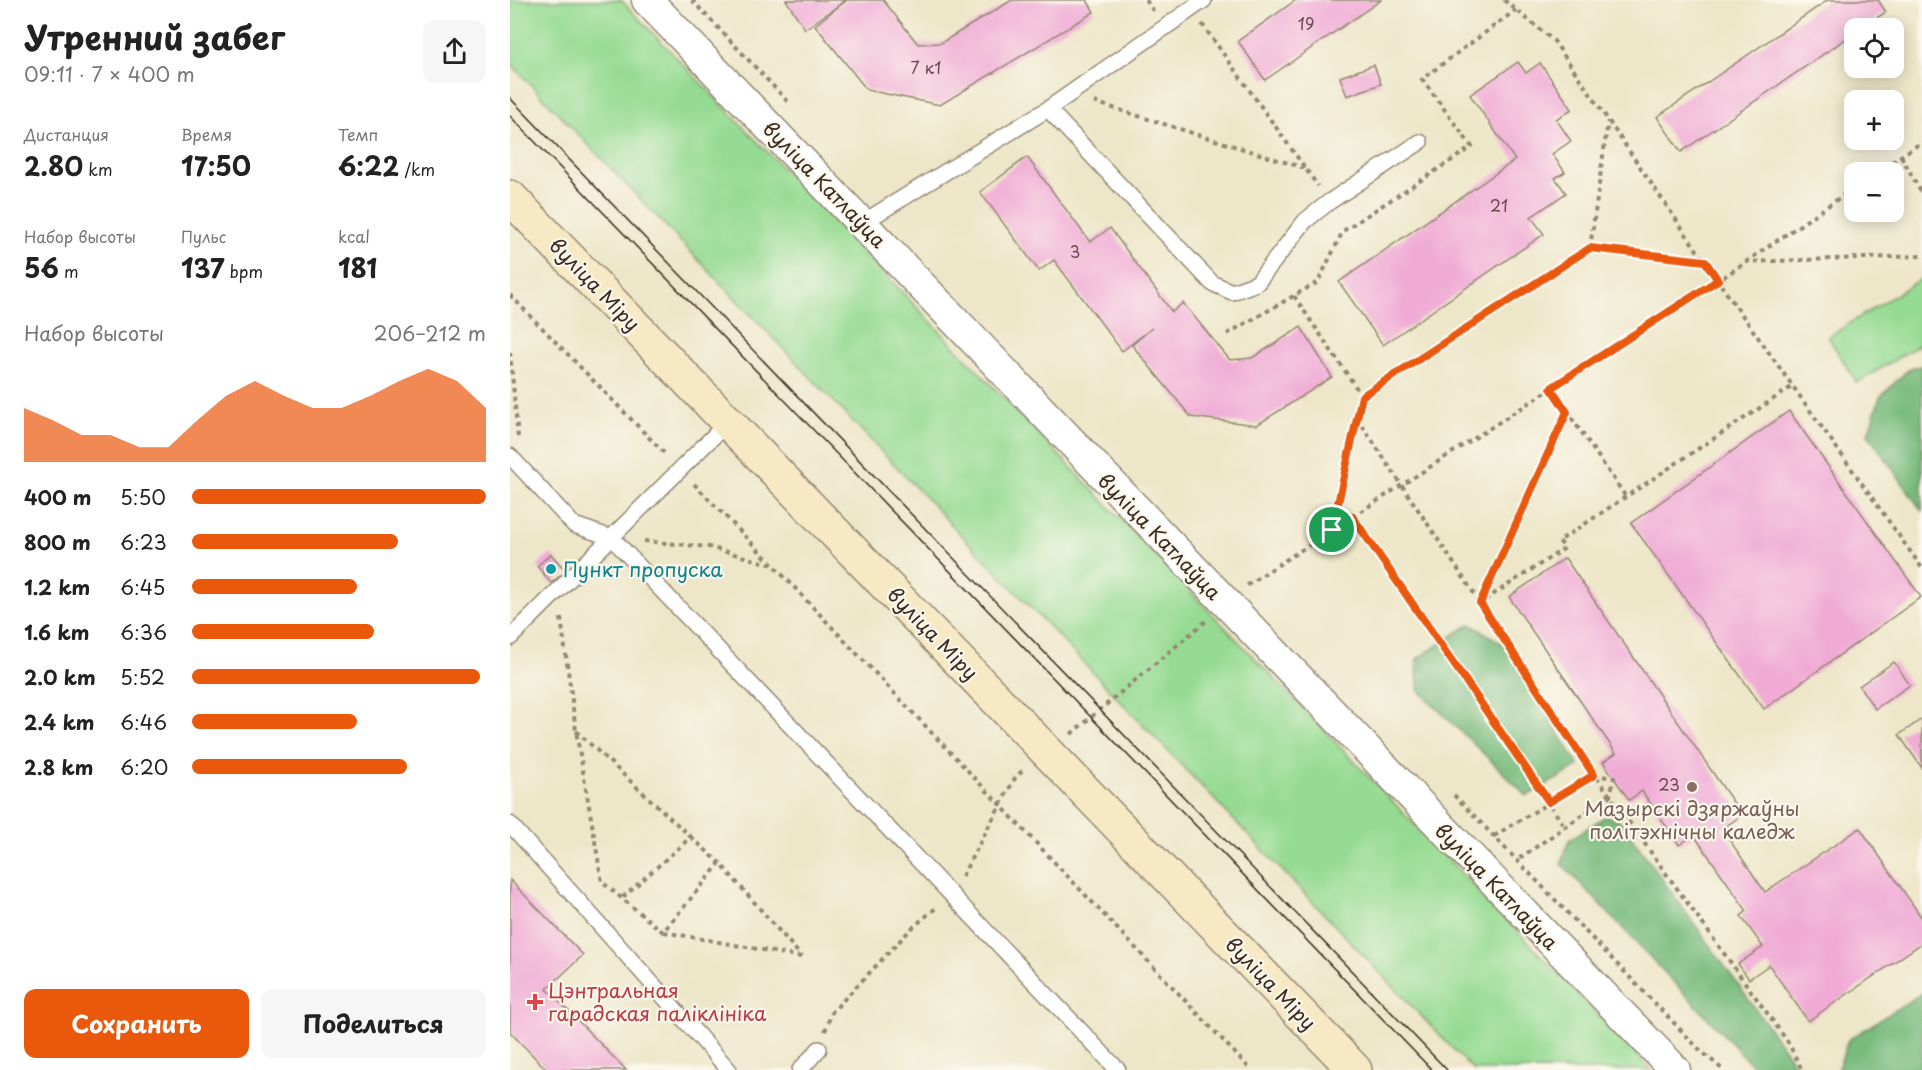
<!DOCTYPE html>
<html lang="ru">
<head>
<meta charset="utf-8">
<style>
  :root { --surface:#fff; --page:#f6f6f6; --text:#222; --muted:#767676; --accent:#ea580c }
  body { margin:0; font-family:"Playpen Sans",sans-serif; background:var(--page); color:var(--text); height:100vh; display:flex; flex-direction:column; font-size:22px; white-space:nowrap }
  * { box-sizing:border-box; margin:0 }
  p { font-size:20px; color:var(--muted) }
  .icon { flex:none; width:33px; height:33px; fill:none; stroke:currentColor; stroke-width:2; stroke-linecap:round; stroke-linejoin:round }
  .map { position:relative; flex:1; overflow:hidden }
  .sheet { display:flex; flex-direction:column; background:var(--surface); width:510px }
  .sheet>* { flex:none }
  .controls { position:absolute; left:1334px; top:18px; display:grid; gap:12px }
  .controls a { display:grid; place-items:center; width:60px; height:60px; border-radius:12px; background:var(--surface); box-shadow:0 3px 15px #0003; font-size:30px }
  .pin { position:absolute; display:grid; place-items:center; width:51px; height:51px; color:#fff; margin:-26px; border:3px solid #fff; border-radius:50%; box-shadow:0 2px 6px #0007 }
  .round { display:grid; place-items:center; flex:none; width:63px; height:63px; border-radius:12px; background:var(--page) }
  .summary { display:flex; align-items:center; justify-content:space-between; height:102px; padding:0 24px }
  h1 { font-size:33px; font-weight:700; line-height:45px }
  .figures { display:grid; grid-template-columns:repeat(3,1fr); gap:9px; height:102px; padding:6px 24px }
  .figures div { display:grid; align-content:center }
  .figures b { font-size:26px; font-weight:700 }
  .figures small { font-size:16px; font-weight:400 }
  .figures p { font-size:16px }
  .chart { height:168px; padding:12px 24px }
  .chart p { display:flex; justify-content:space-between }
  .chart svg { width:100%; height:108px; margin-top:6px; fill:var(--accent); opacity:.7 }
  .primary-button { display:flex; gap:12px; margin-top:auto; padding:12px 24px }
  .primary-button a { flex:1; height:69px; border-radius:12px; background:var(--accent); color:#fff; font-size:24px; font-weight:700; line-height:69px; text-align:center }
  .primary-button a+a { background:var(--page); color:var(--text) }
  ul { padding:0 24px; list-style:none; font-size:20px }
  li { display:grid; grid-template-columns:96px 72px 1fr; align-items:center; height:45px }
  li i { height:15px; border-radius:8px; background:var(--accent) }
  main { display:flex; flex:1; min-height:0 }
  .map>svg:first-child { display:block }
</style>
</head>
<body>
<main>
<section class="sheet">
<div class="summary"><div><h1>Утренний забег</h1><p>09:11 · 7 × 400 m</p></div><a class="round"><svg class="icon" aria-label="share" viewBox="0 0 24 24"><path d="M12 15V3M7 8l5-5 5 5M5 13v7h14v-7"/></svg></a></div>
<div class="figures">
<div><p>Дистанция</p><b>2.80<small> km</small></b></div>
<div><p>Время</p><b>17:50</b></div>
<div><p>Темп</p><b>6:22<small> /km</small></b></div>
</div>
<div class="figures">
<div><p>Набор высоты</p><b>56<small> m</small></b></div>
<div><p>Пульс</p><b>137<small> bpm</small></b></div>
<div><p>kcal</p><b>181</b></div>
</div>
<div class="chart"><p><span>Набор высоты</span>206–212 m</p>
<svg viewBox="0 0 160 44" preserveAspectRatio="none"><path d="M0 44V22L10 27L20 33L30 33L40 38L50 38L60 27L70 17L80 11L90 17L100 22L110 22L120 17L130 11L140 6L150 11L160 22V44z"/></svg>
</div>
<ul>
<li><b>400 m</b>5:50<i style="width:100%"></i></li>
<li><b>800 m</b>6:23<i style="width:70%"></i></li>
<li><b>1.2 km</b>6:45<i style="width:56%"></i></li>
<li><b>1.6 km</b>6:36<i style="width:62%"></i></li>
<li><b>2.0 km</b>5:52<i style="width:98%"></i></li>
<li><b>2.4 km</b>6:46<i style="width:56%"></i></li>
<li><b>2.8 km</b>6:20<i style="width:73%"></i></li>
</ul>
<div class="primary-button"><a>Сохранить</a><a>Поделиться</a></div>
</section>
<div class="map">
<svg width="1412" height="1070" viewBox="0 0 1412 1070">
  <rect width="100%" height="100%" fill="#fbf7ec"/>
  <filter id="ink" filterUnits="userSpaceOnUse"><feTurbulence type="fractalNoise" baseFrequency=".0167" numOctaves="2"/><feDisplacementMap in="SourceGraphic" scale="12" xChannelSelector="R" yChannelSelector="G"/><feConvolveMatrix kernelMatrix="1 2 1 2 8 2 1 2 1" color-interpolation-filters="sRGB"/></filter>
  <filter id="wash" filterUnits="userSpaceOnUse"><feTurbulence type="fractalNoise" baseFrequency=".008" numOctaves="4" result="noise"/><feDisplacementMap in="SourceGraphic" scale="24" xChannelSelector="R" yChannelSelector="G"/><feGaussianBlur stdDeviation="1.35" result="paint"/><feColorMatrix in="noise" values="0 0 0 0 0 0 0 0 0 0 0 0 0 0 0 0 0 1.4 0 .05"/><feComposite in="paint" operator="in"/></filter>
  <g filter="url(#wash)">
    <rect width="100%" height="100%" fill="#ede6c8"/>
    <path fill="#96db93" stroke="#688258" stroke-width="1.5" d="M0 0H111L1141 1070H963L0 63Z
      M1412 278V343L1347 383 1318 337Z"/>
    <path fill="#78bb7d" stroke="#5a724e" stroke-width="1.5" d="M1412 366V511L1358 434 1370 397 1400 368Z
      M960 624 995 645 1069 766 1017 796 908 690 907 659Z
      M1096 816 1111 822 1280 1057 1286 1070H1247L1051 863 1059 840Z
      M1412 993V1070H1328L1338 1040Z"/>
    <g id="blocks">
      <path fill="#f0abd5" d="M276 0H336L295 29Z
        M337 0H373L408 44 431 43 502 0H577L584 12 430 105 357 90 305 25Z
        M786 0H871L755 80 728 41Z
        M1318 0H1368L1376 12 1351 28H1344V33L1171 152 1147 117Z
        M1008 62 1016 73 1030 63 1062 109 1046 119 1061 141 1042 154 1055 172 1045 178 1056 193 1021 217 1034 234 873 345 829 282 1005 160 960 95Z
        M864 65 871 84 837 96 830 77Z
        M517 157 580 242 600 228 662 312 673 303 720 360 742 358 791 327 822 377 747 425 681 417 622 345 642 328 612 351 544 260 529 271 470 192Z
        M1279 411 1411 597 1254 709 1121 523Z
        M41 554 56 571 41 583 27 566Z
        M1055 558 1232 815 1212 829 1255 892 1350 828 1412 918V943L1298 1021 1259 965 1239 979 1228 964 1253 947 1231 916 1237 911 1184 835 1169 845 1132 791 1119 800 1093 762 1106 753 999 597Z
        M1384 662 1400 685 1365 709 1349 686Z
        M1412 719V768L1389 735Z
        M0 880 73 955 37 989 116 1070H37L0 1032Z"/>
    </g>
  </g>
  <g filter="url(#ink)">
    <use href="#blocks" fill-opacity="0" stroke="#948873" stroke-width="1.5"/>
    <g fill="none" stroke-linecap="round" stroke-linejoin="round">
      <defs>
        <path id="lane" d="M538 109 702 283 722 292 747 283 795 221 819 202 910 142
          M352 223 538 109 694 0
          M0 456 64 525 102 538 608 1070
          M0 638 219 421
          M0 824 219 1070
          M290 1070 309 1049"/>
        <path id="street" d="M137 0 1165 1070"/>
        <path id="secondary" d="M0 197 845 1070"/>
      </defs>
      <use href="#lane" stroke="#948873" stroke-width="18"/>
      <use href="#street" stroke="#948873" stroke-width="33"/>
      <use href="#secondary" stroke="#948873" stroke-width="36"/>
      <path stroke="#948873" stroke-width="4" stroke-dasharray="4.5 4.5" stroke-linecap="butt" d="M182 0 280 104
        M636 0 644 12
        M994 0 1044 41 1208 281 1412 568
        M692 24 808 186
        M584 102 797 169
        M1391 156 1412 194
        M1367 172 1412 142
        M1080 248 1098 121
        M1235 262 1412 256
        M0 295 156 455
        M784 296 852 396 822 529
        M717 334 808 282 833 231 962 147 912 79 1006 10
        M0 352 8 438
        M1041 388 1116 497
        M852 396 1080 248 1195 261
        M1057 412 970 603 1055 548 1049 541 1283 386
        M847 418 1085 775 1278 1042 1292 1070
        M184 484 263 565
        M842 516 1055 827
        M134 541 199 547 263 565 741 1070
        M737 585 1208 281 1344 188
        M51 618 66 731 92 882 153 932 210 863 292 957
        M66 731 181 837 112 898
        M561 734 696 621
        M944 795 1189 1049 1213 1070
        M984 836 1085 775 1104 778 1100 796 1007 860
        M181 837 210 863
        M452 876 506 776 515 769
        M154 932 291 957
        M315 1031 322 1012 402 928 427 907"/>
      <use href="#lane" stroke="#fff" stroke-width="15"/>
      <use href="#street" stroke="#fff" stroke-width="30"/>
      <use href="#secondary" stroke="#f6e9c3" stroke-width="33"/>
      <path stroke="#3b2a1e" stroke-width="1.5" d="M0 98 937 1070
        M0 116 922 1070"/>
    </g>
  </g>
  <g fill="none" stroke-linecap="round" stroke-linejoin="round" filter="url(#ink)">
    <defs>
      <path id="route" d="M1080 248 1195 261 1208 280 1041 388 1057 412 970 603 1084 775 1039 802 842 516 822 530 852 396Z"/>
    </defs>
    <use href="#route" stroke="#fff" stroke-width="12"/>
    <use href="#route" stroke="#ea580c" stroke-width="8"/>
  </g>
  <circle fill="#0f9aa8" stroke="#fbf7ec" stroke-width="2" cx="41" cy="569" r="6"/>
  <circle fill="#8d6e63" stroke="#fbf7ec" stroke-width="2" cx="1182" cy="787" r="6"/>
  <path fill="#e0444e" stroke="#fbf7ec" stroke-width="2" d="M22 993h6v6h6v6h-6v6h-6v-6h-6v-6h6z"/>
  <g text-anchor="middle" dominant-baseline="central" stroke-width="4.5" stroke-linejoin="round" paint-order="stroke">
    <g font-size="16" fill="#684a4c">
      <text x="796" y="23">19</text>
      <text x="416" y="67">7 к1</text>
      <text x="989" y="205">21</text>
      <text x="565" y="251">3</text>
      <text x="1159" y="784">23</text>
    </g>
    <g font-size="20" fill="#3b2a1e" stroke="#fbf7ec">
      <text transform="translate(315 184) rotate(46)">вуліца Катлаўца</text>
      <text transform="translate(85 284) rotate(46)">вуліца Міру</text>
      <text transform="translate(650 536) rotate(46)">вуліца Катлаўца</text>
      <text transform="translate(423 633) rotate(46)">вуліца Міру</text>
      <text transform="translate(987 886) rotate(46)">вуліца Катлаўца</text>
      <text transform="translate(761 983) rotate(46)">вуліца Міру</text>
    </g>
    <g font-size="20" fill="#0d838f" stroke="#fbf7ec" text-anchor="start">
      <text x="53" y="569">Пункт пропуска</text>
    </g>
    <g font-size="20" fill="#785e54" stroke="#fbf7ec">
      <text x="1182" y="808">Мазырскі дзяржаўны<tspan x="1182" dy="23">політэхнічны каледж</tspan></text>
    </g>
    <g font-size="20" fill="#be3a42" stroke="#fbf7ec" text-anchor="start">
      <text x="38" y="990">Цэнтральная<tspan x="38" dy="23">гарадская паліклініка</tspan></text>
    </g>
  </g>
</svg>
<div class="controls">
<a><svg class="icon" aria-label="locate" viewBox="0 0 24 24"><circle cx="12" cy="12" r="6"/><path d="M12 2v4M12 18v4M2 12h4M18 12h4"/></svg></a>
<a>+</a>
<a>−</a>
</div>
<div class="pin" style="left:822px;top:530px;background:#1e9e55"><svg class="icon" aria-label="arrive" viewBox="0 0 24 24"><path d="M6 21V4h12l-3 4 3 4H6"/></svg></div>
</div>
</main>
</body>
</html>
